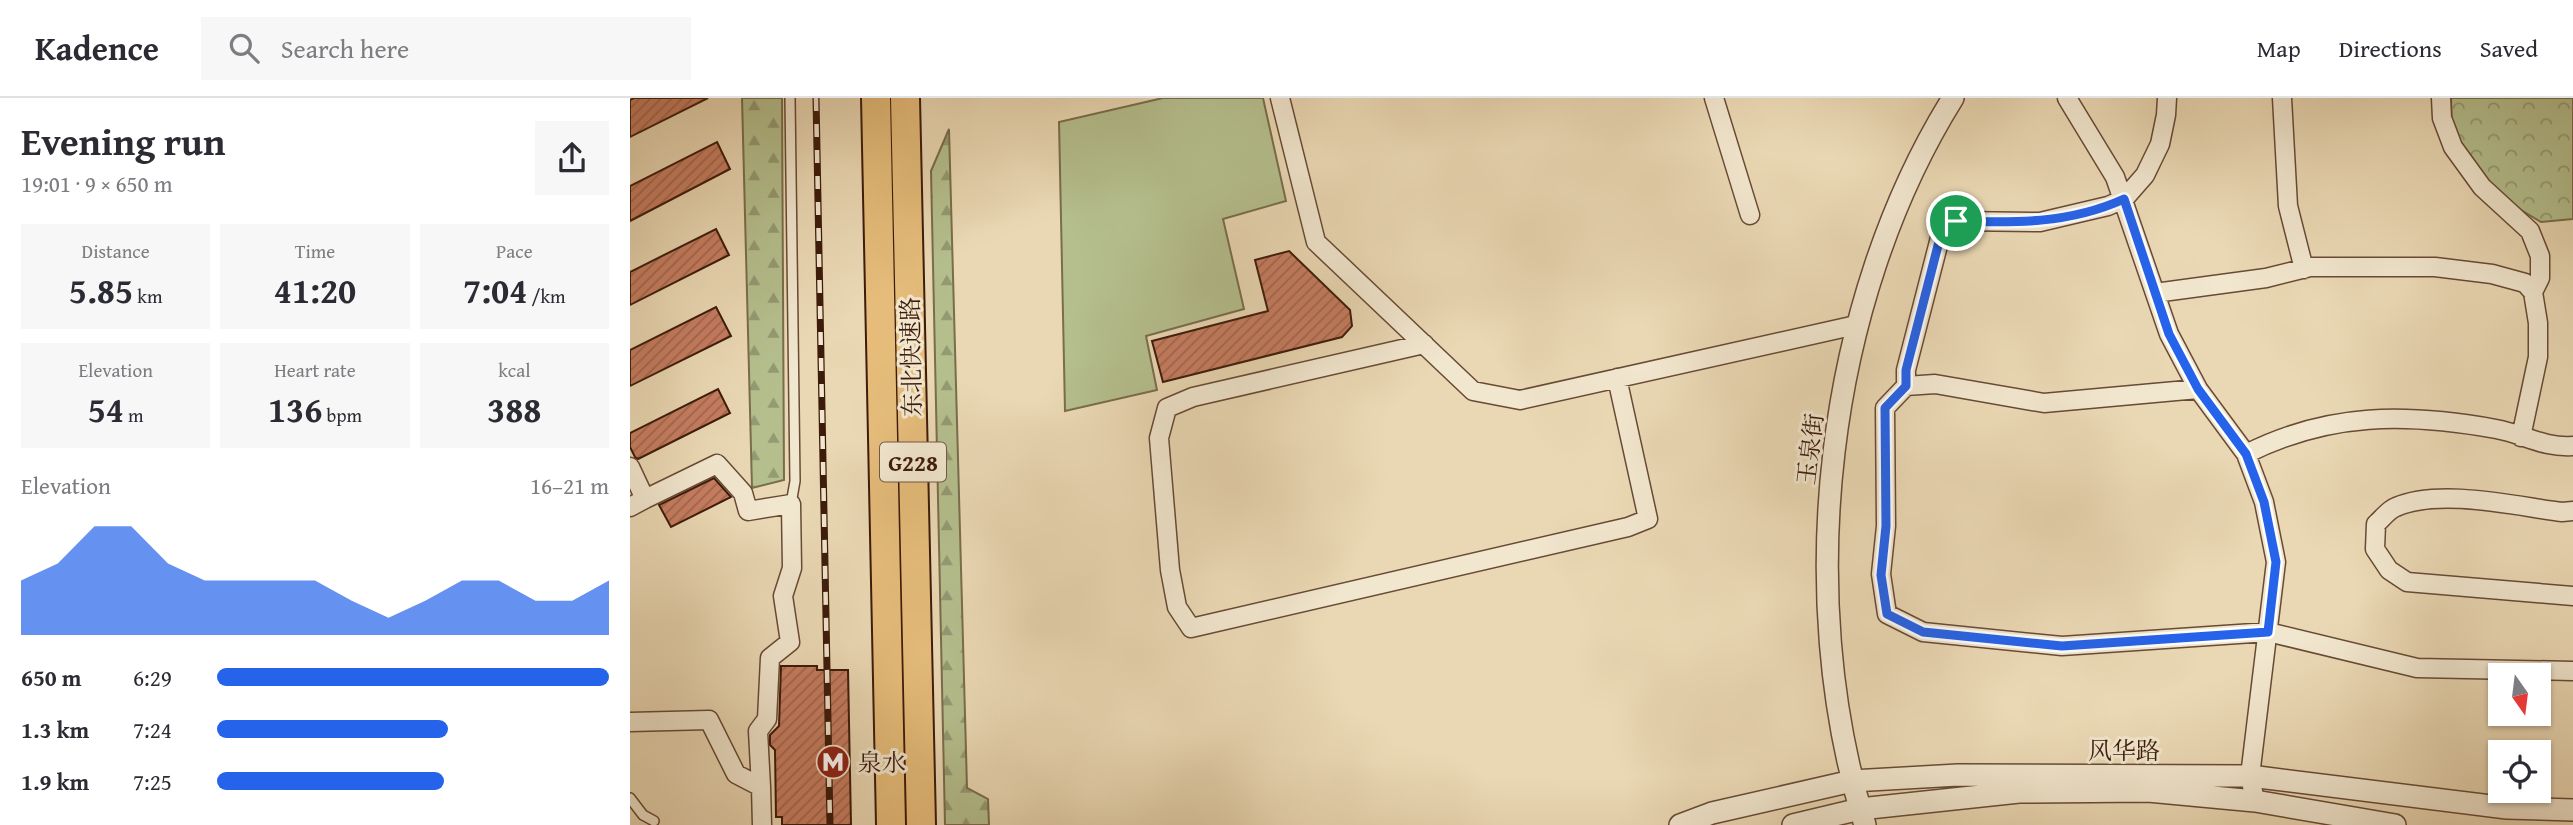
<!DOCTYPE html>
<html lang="en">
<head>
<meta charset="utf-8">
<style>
  :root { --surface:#fff; --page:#f7f7f7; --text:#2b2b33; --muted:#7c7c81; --line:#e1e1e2; --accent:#2563eb }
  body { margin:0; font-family:"Gentium Book Plus","Noto Serif SC",serif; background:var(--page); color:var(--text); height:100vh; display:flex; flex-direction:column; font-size:26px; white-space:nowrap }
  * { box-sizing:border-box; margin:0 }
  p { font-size:23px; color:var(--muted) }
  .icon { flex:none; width:38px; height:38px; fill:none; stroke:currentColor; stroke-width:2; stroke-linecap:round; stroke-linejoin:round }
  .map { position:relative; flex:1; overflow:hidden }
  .details { display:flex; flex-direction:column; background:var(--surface); width:630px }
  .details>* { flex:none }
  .needle { width:46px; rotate:166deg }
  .tools { position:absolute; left:1858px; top:565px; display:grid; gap:14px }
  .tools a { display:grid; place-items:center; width:63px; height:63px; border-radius:0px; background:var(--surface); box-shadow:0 2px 5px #0004; font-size:35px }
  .pin { position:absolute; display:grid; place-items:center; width:60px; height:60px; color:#fff; margin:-30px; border:4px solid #fff; border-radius:50%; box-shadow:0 2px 7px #0007 }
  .round { display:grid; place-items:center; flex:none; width:74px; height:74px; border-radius:0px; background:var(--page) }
  .head { display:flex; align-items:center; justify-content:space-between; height:119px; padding:0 21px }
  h1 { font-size:38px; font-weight:600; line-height:52px }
  .figures { display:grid; grid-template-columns:repeat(3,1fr); gap:10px; height:119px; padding:7px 21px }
  .figures div { display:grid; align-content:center; border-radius:0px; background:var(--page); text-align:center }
  .figures b { font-size:35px; font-weight:600 }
  .figures small { font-size:19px; font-weight:400 }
  .figures p { font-size:19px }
  .chart { height:196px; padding:14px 21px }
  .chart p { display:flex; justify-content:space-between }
  .chart svg { width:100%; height:126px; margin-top:7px; fill:var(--accent); opacity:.7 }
  ul { padding:0 21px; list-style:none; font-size:23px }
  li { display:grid; grid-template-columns:112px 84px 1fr; align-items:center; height:52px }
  li i { height:18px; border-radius:9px; background:var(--accent) }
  header { display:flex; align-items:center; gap:42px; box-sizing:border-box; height:98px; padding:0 35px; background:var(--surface); border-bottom:2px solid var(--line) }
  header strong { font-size:33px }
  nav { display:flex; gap:38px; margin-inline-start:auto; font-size:24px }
  .search { width:490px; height:63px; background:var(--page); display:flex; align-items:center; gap:18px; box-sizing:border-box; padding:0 24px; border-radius:0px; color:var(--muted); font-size:26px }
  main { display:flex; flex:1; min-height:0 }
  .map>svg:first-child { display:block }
</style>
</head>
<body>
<header>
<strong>Kadence</strong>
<div class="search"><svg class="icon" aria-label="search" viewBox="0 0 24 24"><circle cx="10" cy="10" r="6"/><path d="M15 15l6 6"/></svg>Search here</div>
<nav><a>Map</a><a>Directions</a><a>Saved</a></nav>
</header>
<main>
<section class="details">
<div class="head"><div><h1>Evening run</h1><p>19:01 · 9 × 650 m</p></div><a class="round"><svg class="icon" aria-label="share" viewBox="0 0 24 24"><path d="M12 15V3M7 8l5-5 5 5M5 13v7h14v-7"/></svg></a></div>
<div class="figures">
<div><p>Distance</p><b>5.85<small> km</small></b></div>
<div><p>Time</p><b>41:20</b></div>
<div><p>Pace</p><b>7:04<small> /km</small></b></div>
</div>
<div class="figures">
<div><p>Elevation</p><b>54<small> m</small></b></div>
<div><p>Heart rate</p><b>136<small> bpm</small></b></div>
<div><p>kcal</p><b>388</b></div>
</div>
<div class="chart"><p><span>Elevation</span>16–21 m</p>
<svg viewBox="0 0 160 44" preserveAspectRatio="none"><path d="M0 44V25L10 19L20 6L30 6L40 19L50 25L60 25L70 25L80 25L90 32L100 38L110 32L120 25L130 25L140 32L150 32L160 25V44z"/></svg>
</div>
<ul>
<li><b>650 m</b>6:29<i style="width:100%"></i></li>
<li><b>1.3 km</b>7:24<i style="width:59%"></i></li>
<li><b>1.9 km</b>7:25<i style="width:58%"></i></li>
</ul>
</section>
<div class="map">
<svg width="1943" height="727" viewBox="0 0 1943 727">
  <defs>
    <pattern id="forest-firs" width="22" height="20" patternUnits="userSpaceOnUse" patternTransform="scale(1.75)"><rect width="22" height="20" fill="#b5bf8e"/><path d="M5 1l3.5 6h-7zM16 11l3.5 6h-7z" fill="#949a72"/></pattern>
    <pattern id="park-crowns" width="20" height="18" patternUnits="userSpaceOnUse" patternTransform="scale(1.75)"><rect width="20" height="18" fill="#b5bf8e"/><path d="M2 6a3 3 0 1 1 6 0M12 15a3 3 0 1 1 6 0" fill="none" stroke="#949a72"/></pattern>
    <pattern id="building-hatch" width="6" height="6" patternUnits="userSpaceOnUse" patternTransform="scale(1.75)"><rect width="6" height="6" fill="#c67d61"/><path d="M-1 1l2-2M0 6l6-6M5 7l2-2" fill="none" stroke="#a2664e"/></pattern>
  </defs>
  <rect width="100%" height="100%" fill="#ead8b4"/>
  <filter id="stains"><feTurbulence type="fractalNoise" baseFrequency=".00286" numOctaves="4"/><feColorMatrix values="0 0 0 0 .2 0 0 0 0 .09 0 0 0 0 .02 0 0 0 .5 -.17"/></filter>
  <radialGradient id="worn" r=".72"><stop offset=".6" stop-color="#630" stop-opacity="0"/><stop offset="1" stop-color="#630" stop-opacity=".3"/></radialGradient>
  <path fill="#b5bf8e" stroke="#796d4c" stroke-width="2" d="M533 0H633L656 103 593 121 614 211 516 238 527 292 435 313 429 24Z"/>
  <path fill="url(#forest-firs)" stroke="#796d4c" stroke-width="2" d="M112 0H152L154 382 122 390Z
    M319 31 337 690 358 701 359 727H315L301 73Z"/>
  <path fill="url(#park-crowns)" stroke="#796d4c" stroke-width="2" d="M1821 0H1943V121L1911 124 1881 106 1835 67 1822 30Z"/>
  <path fill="url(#building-hatch)" stroke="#3d1b0b" stroke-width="2" d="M4 0H78L0 39V2Z
    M87 44 100 71 0 123V88Z
    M86 131 99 157 0 207V174Z
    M659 153 720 212 722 228 712 239 533 284 522 243 638 213 625 162Z
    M86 209 101 238 0 288V252Z
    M88 291 100 315 8 361 5 359 0 349V335Z
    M84 380 101 399 41 429 29 407Z
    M151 568H187V572H218L221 727H152V719H146L145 652 140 647V637L149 628Z"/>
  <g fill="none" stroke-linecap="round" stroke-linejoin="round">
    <defs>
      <path id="service" d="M160 0 165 383 161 406
        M0 700 13 717 24 723"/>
      <path id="minor" d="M650 0 686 144 843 293 890 302 1226 227
        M1084 0 1120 117
        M1437 0 1485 79 1539 236 1568 291 1616 356 1634 404 1646 464 1620 678 1625 703
        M1652 0 1658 108 1674 171
        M1811 0 1812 20 1823 49 1852 89 1900 133 1910 158V180L1903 194 1908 225V259L1891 339
        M1525 195 1636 180 1680 169H1805L1862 176 1895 185 1903 194
        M794 246 563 299 537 310 529 340 540 472 547 509 561 530 998 429 1018 421 987 280
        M1276 288V272L1313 128 1326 123 1410 124 1478 108 1494 101 1515 77 1530 46 1536 17 1537 0
        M1568 291 1414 305 1305 286 1276 288 1255 310 1256 428 1251 476 1257 516 1293 534 1432 548 1638 534 1787 570 1943 573
        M1616 356C1699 314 1777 315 1866 331 1894 336 1913 350 1943 348
        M0 369 15 401 0 409
        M15 401 87 366 113 395 118 413 161 406 162 470 153 498 160 544 140 560 137 621 128 633 131 689
        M1943 413 1932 414C1885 408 1810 390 1766 409 1758 412 1752 421 1746 426L1745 451 1759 472 1777 484 1943 498
        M0 624 79 622 106 676 131 689 132 727"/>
      <path id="tertiary" d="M1050 727 1082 715 1222 683 1328 677 1620 678 1877 710 1943 712
        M1163 727 1230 711 1389 694 1518 693 1625 703 1765 727
        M1235 727C1163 497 1195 205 1323 0"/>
      <path id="trunk" d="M246 0 261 727
        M275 0 291 727"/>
    </defs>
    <use href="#service" stroke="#684a35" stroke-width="12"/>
    <use href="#minor" stroke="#684a35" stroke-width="21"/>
    <use href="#tertiary" stroke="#684a35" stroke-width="24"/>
    <use href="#trunk" stroke="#3d1b0b" stroke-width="32"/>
    <use href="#service" stroke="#f1e6ce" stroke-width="9"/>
    <use href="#minor" stroke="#f1e6ce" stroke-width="18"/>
    <use href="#tertiary" stroke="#f1e6ce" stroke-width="21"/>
    <use href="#trunk" stroke="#e5bc7a" stroke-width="28"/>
    <defs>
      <path id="rail" d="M186 0 200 727"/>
    </defs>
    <use href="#rail" stroke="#3d1b0b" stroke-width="7"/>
    <use href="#rail" stroke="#f1e6ce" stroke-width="4.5" stroke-dasharray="13" stroke-linecap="butt"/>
  </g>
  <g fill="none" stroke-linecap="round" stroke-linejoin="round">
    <defs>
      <path id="route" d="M1494 101 1539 236 1568 291 1616 356 1634 404 1646 464 1638 534 1432 548 1293 534 1257 516 1251 477 1256 428 1255 310 1276 288V272L1313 128 1326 123C1384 125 1439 126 1494 101Z"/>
    </defs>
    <use href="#route" stroke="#fff" stroke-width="14"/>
    <use href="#route" stroke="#2563eb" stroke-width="9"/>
  </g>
  <defs>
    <symbol id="metro-disc" viewBox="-11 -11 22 22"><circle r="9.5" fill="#8f2418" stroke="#f1e6ce"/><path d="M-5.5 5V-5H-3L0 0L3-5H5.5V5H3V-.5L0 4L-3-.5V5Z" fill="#fff"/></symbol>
  </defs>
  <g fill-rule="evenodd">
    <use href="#metro-disc" x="184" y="645" width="38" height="38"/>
  </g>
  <g text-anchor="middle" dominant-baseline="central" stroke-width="6" stroke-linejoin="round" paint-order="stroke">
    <rect fill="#f1e6ce" stroke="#735846" stroke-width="2" x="250" y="344.5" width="66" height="39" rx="5"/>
    <g font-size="23" font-weight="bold" fill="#3d1b0b">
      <text x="283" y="364">G228</text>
    </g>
    <g font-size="24" fill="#3d1b0b" stroke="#f1e6ce">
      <text transform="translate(281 259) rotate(-91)">东北快速路</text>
      <text transform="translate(1180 351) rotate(-83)">玉泉街</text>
      <text x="1494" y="652">风华路</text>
    </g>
    <g font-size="24" fill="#3d1b0b" stroke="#f1e6ce" text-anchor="start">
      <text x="228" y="664">泉水</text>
    </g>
  </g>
  <rect width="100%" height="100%" filter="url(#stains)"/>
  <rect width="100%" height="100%" fill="url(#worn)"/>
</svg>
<div class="tools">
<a><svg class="needle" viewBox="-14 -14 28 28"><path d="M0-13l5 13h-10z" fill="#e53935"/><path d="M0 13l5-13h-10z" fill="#7c7c81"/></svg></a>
<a><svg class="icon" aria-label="locate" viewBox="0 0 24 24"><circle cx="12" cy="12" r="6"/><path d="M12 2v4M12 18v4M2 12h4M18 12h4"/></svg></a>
</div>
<div class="pin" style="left:1326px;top:123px;background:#1e9e55"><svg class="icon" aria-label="arrive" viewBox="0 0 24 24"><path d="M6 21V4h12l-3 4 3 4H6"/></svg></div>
</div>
</main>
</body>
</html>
